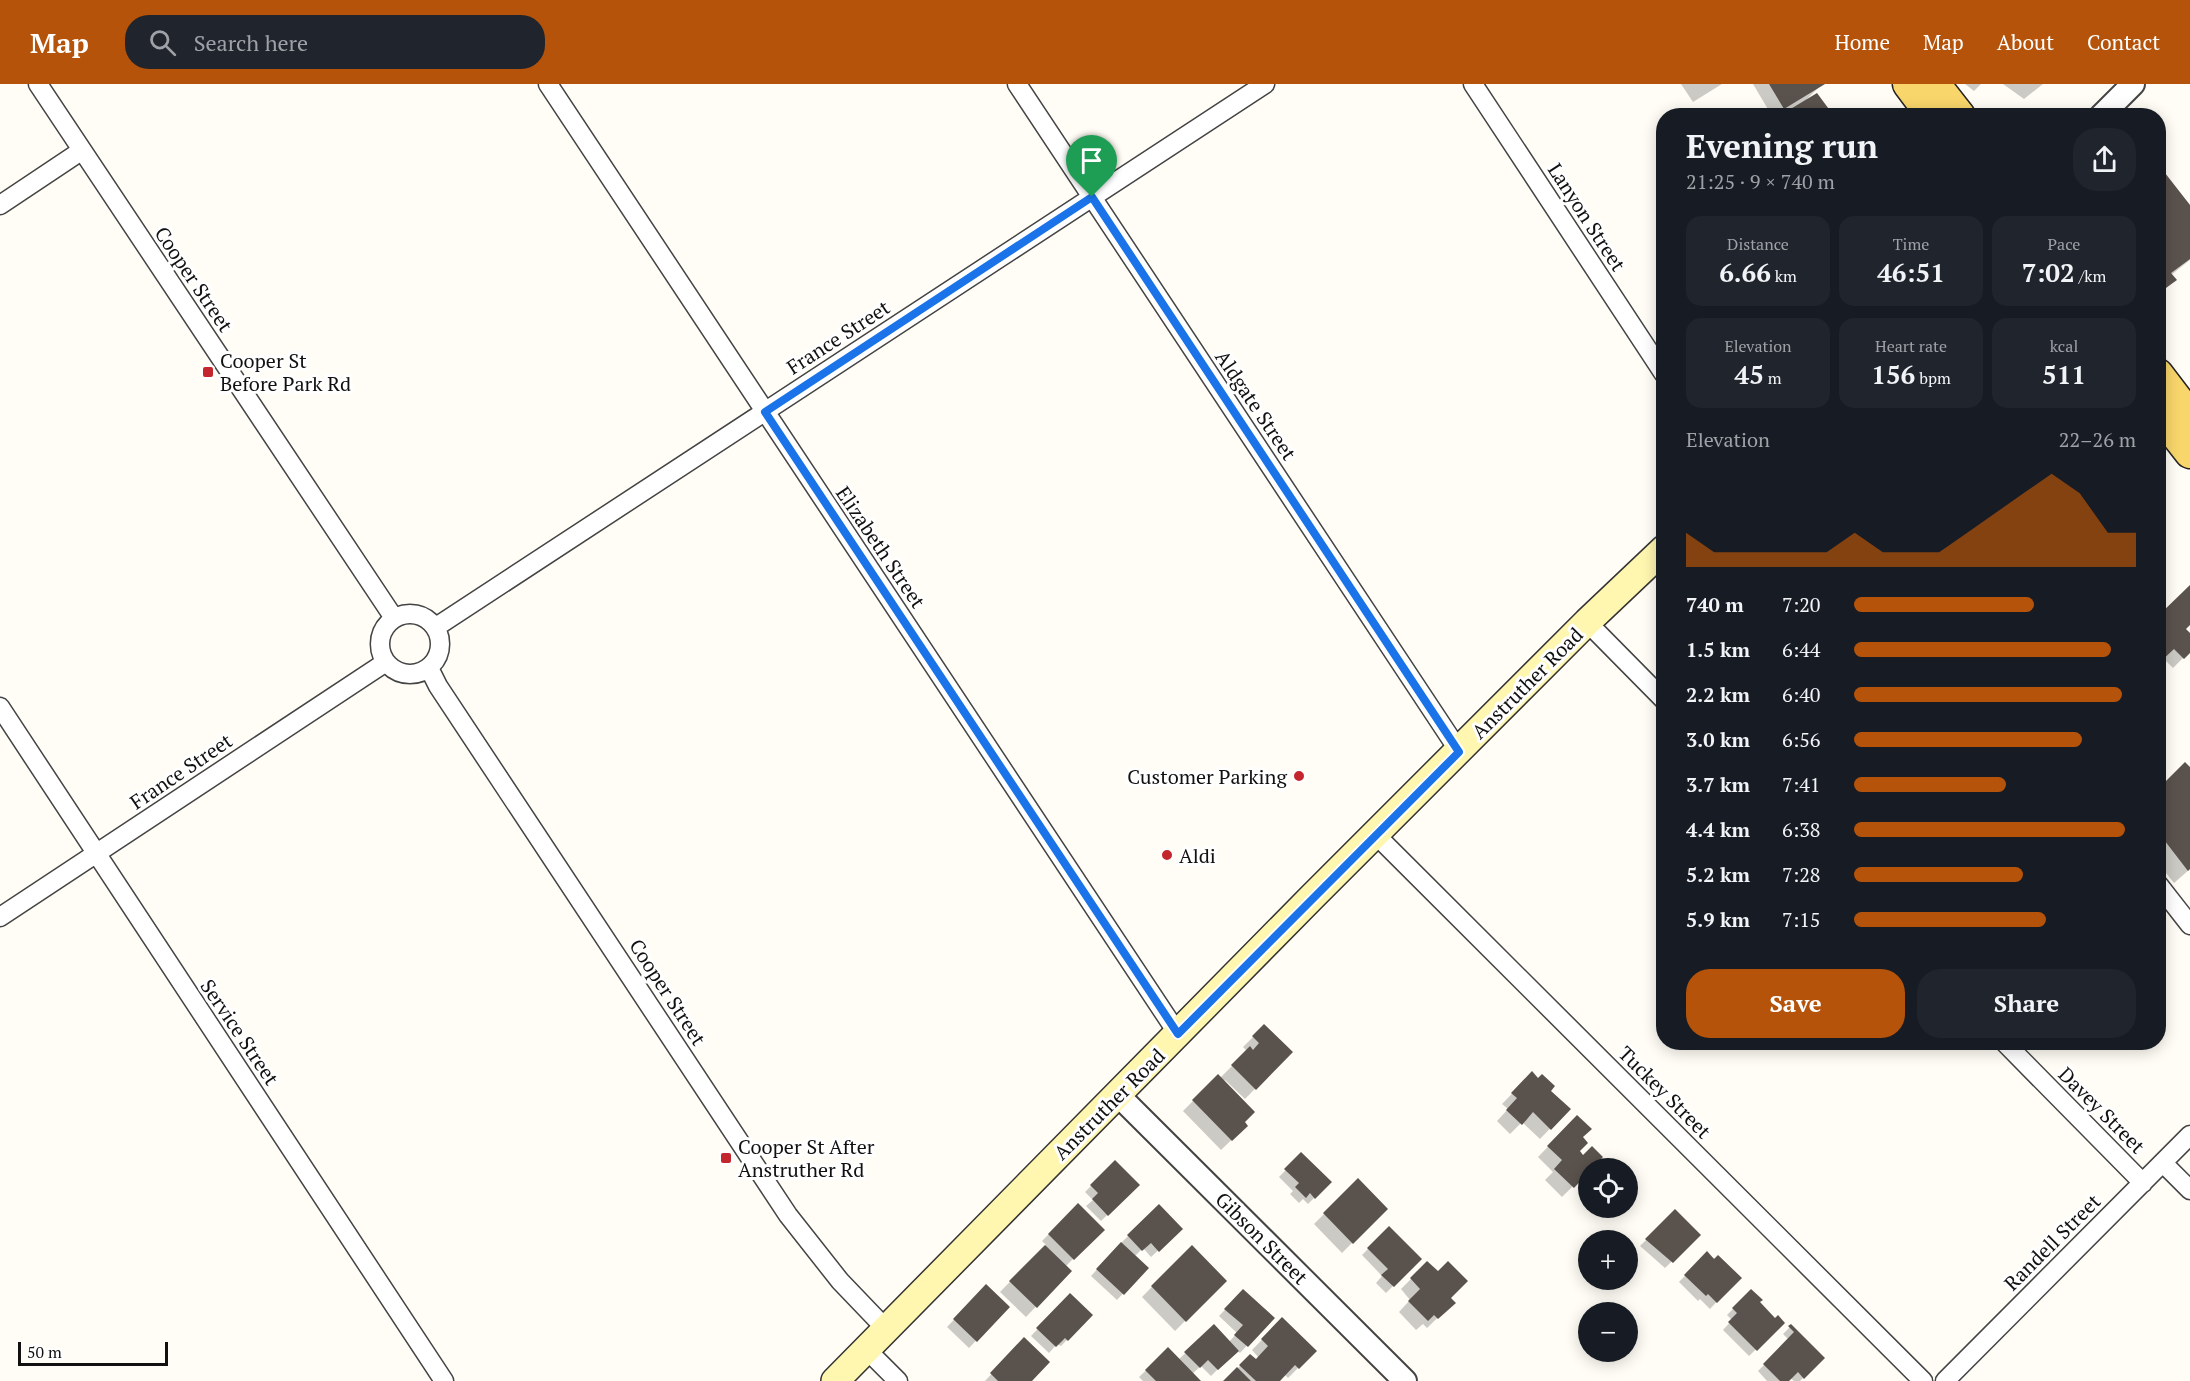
<!DOCTYPE html>
<html lang="en">
<head>
<meta charset="utf-8">
<style>
  :root { --surface:#171b24; --page:#20242c; --text:#f1f3f6; --muted:#9ea1a6; --accent:#b45309 }
  body { margin:0; font-family:"PT Serif",serif; background:var(--page); color:var(--text); height:100vh; display:flex; flex-direction:column; font-size:22px; white-space:nowrap }
  * { box-sizing:border-box; margin:0 }
  p { font-size:20px; color:var(--muted) }
  .icon { flex:none; width:33px; height:33px; fill:none; stroke:currentColor; stroke-width:2; stroke-linecap:round; stroke-linejoin:round }
  .map { position:relative; flex:1; overflow:hidden }
  .side { position:absolute; left:1656px; top:24px; width:510px; height:942px; display:flex; flex-direction:column; background:var(--surface); border-radius:24px; box-shadow:0 3px 15px #0003 }
  .side>* { flex:none }
  .buttons { position:absolute; left:1578px; top:1074px; display:grid; gap:12px }
  .buttons a { display:grid; place-items:center; width:60px; height:60px; border-radius:50%; background:var(--surface); box-shadow:0 3px 15px #0003; font-size:30px }
  .scale { position:absolute; left:18px; bottom:15px; width:150px; box-sizing:border-box; padding-left:6px; border:3px solid #111; border-top:0; font-size:16px; line-height:21px; white-space:nowrap; color:#111; -webkit-text-stroke:4px #fff; paint-order:stroke }
  .pin { position:absolute; display:grid; place-items:center; width:51px; height:51px; color:#fff; margin:-62px -26px; border-radius:50% 50% 50% 0; rotate:-45deg; box-shadow:0 0 6px #0007 }
  .pin .icon { rotate:45deg }
  .round { display:grid; place-items:center; flex:none; width:63px; height:63px; border-radius:24px; background:var(--page) }
  .headline { display:flex; align-items:center; justify-content:space-between; height:102px; padding:0 30px }
  h1 { font-size:33px; font-weight:600; line-height:45px }
  .stats { display:grid; grid-template-columns:repeat(3,1fr); gap:9px; height:102px; padding:6px 30px }
  .stats div { display:grid; align-content:center; border-radius:15px; background:var(--page); text-align:center }
  .stats b { font-size:26px; font-weight:600 }
  .stats small { font-size:16px; font-weight:400 }
  .stats p { font-size:16px }
  .chart { height:168px; padding:12px 30px }
  .chart p { display:flex; justify-content:space-between }
  .chart svg { width:100%; height:108px; margin-top:6px; fill:var(--accent); opacity:.7 }
  .cta { display:flex; gap:12px; margin-top:auto; padding:12px 30px }
  .cta a { flex:1; height:69px; border-radius:24px; background:var(--accent); color:#fff; font-size:24px; font-weight:600; line-height:69px; text-align:center }
  .cta a+a { background:var(--page); color:var(--text) }
  ul { padding:0 30px; list-style:none; font-size:20px }
  li { display:grid; grid-template-columns:96px 72px 1fr; align-items:center; height:45px }
  li i { height:15px; border-radius:8px; background:var(--accent) }
  header { display:flex; align-items:center; gap:36px; box-sizing:border-box; height:84px; padding:0 30px; background:var(--accent); color:#fff }
  header strong { font-size:28px }
  nav { display:flex; gap:33px; margin-inline-start:auto; font-size:21px }
  .search { width:420px; height:54px; background:var(--page); display:flex; align-items:center; gap:15px; box-sizing:border-box; padding:0 21px; border-radius:24px; color:var(--muted); font-size:22px }
  .map>svg:first-child { display:block }
</style>
</head>
<body>
<header>
<strong>Map</strong>
<div class="search"><svg class="icon" aria-label="search" viewBox="0 0 24 24"><circle cx="10" cy="10" r="6"/><path d="M15 15l6 6"/></svg>Search here</div>
<nav><a>Home</a><a>Map</a><a>About</a><a>Contact</a></nav>
</header>
<div class="map">
<svg width="2190" height="1297" viewBox="0 0 2190 1297">
  <rect width="100%" height="100%" fill="#fffdf5"/>
  <path fill="#0003" d="M1681 0H1722L1693 18Z
    M1753 0H1822L1807 15 1832 32H1772Z
    M1965 0H1981L1974 7Z
    M2003 0H2043L2024 15Z
    M2158 83 2190 124V176L2171 191 2175 196 2158 212Z
    M2190 503V539L2184 545 2190 551V567L2173 584 2163 574Z
    M2190 685V785L2174 799 2158 779V707Z
    M1264 942 1291 968 1245 1015 1225 996 1223 998 1246 1042 1221 1066 1183 1027 1218 992 1220 994 1247 967 1243 963Z
    M1532 989 1569 1025 1540 1055 1522 1038 1510 1050 1497 1037 1508 1025 1502 1020Z
    M1577 1033 1581 1053 1578 1067 1583 1073 1601 1074 1562 1113 1545 1096 1553 1088 1538 1073Z
    M1301 1070 1330 1098 1308 1120 1303 1115 1299 1119 1290 1110 1293 1107 1279 1093Z
    M1115 1078 1138 1101 1101 1137 1086 1122 1093 1116 1085 1108Z
    M1358 1096 1386 1125 1342 1169 1314 1140Z
    M1078 1121 1102 1146 1065 1183 1070 1187 1026 1233 1000 1208 1046 1161 1042 1157Z
    M1159 1122 1181 1145 1151 1173 1143 1164 1135 1172 1147 1184 1117 1216 1091 1192 1122 1158Z
    M1675 1127 1699 1151 1665 1184 1640 1162Z
    M1389 1144 1420 1175 1386 1209 1376 1199 1382 1192 1362 1171Z
    M1191 1163 1225 1197 1175 1247 1142 1213Z
    M1707 1169 1739 1194 1710 1225 1700 1215 1698 1217 1679 1198Z
    M1427 1179 1453 1219 1427 1244 1423 1240 1416 1246 1399 1228 1410 1216 1401 1205Z
    M986 1202 1008 1223 969 1264 947 1243Z
    M1243 1207 1272 1234 1240 1269 1237 1266 1211 1292 1201 1282 1192 1290 1199 1297H1143L1139 1293 1168 1265 1178 1276 1214 1242 1229 1258 1237 1249 1219 1232Z
    M1751 1207 1758 1218 1775 1236 1783 1239 1749 1272 1723 1246 1732 1236 1727 1231Z
    M1070 1211 1091 1231 1061 1262 1057 1260 1049 1269 1031 1252Z
    M1282 1235 1315 1267 1288 1294 1284 1290 1278 1297H1225L1250 1272 1256 1277 1259 1274 1252 1266Z
    M1791 1242 1823 1274 1800 1297H1794L1790 1294 1787 1297H1767L1758 1287 1789 1256 1783 1250Z
    M1024 1255 1030 1297H985Z"/>
  <path fill="#5a524d" d="M1769 0H1825L1784 25Z
    M1817 9 1834 32H1779Z
    M2158 80 2190 121V175L2171 189 2177 196 2163 206 2158 200Z
    M2190 501V541L2186 545 2190 549V569L2184 575 2174 565 2158 580V532Z
    M2185 678 2190 683V785L2188 787 2158 748V705Z
    M1264 940 1293 968 1256 1006 1231 981 1250 962 1253 966 1259 959 1252 952Z
    M1532 987 1538 994 1542 990 1555 1002 1551 1007 1571 1025 1551 1046 1533 1028 1522 1041 1506 1026 1517 1014 1511 1009Z
    M1218 990 1255 1028 1245 1038 1248 1042 1232 1057 1192 1016Z
    M1577 1031 1592 1045 1583 1053 1588 1059 1580 1067 1583 1071 1592 1062 1603 1073 1592 1084H1588V1089L1574 1104 1554 1085 1562 1076 1547 1062Z
    M1301 1068 1332 1098 1315 1115 1310 1109 1306 1114 1295 1103 1299 1099 1284 1085Z
    M1115 1076 1140 1101 1108 1132 1092 1115 1098 1109 1090 1101Z
    M1358 1094 1388 1125 1353 1160 1323 1129Z
    M1078 1119 1105 1146 1074 1176 1048 1150Z
    M1159 1120 1183 1145 1159 1168 1151 1159 1142 1167 1127 1151Z
    M1675 1125 1701 1151 1673 1179 1645 1155Z
    M1389 1142 1422 1175 1394 1203 1381 1191 1388 1185 1367 1164Z
    M1121 1158 1149 1184 1124 1211 1096 1185Z
    M1045 1161 1072 1187 1037 1224 1009 1197Z
    M1192 1161 1227 1197 1186 1238 1151 1202Z
    M1707 1167 1714 1175 1718 1171 1742 1194 1717 1219 1708 1210 1706 1212 1684 1191Z
    M1427 1177 1438 1187 1448 1177 1468 1197 1451 1214 1456 1219 1438 1235 1434 1231 1428 1237 1408 1217 1420 1205 1410 1194Z
    M986 1200 1010 1223 977 1258 953 1235Z
    M1243 1205 1275 1234 1248 1263 1234 1251 1243 1241 1224 1225Z
    M1751 1205 1763 1216 1760 1218 1775 1234 1778 1231 1785 1239 1757 1267 1728 1238 1737 1229 1732 1224Z
    M1070 1209 1093 1231 1068 1257 1065 1254 1056 1263 1036 1244Z
    M1282 1233 1317 1267 1299 1285 1295 1281 1280 1297H1256L1239 1281 1250 1270 1256 1275 1268 1262 1261 1255Z
    M1214 1240 1239 1267 1218 1286 1208 1276 1200 1284 1184 1268Z
    M1791 1240 1825 1274 1804 1295 1798 1288 1789 1297H1780L1763 1280 1794 1248 1788 1242Z
    M1024 1253 1050 1278 1032 1297H998L990 1289Z
    M1168 1263 1201 1297H1156L1145 1286Z
    M1237 1283 1251 1297H1223Z"/>
  <g fill="none" stroke-linecap="round" stroke-linejoin="round">
    <defs>
      <path id="minor" d="M38 0 394 534
        M548 0 1178 950
        M1017 0 1459 667
        M1473 0 1664 290
        M0 121 81 67
        M380 560a30 30 0 1 1 60 0a30 30 0 1 1-60 0Z
        M1587 538 1664 616
        M436 543 1265 0
        M429 584 438 602 788 1131 840 1197 886 1245
        M0 623 444 1297
        M1376 751 1923 1297
        M2158 800 2190 841
        M0 833 386 578
        M2004 958 2143 1099
        M2163 1079 2190 1106
        M866 1265 898 1297
        M1945 1297 2190 1051"/>
      <path id="tertiary" d="M2101 32 2133 0
        M1118 1011 1405 1297"/>
      <path id="secondary" d="M835 1297 1312 813 1587 538 1664 465"/>
      <path id="primary" d="M1908 0 1932 32
        M1935 0 1960 32
        M2158 290 2190 332
        M2158 328 2190 369"/>
    </defs>
    <use href="#minor" stroke="#444" stroke-width="21"/>
    <use href="#tertiary" stroke="#444" stroke-width="26"/>
    <use href="#secondary" stroke="#333" stroke-width="30"/>
    <use href="#primary" stroke="#222" stroke-width="33"/>
    <use href="#minor" stroke="#fff" stroke-width="18"/>
    <use href="#tertiary" stroke="#fff" stroke-width="22"/>
    <use href="#secondary" stroke="#fff6b0" stroke-width="27"/>
    <use href="#primary" stroke="#f9d66b" stroke-width="30"/>
  </g>
  <g fill="none" stroke-linecap="round" stroke-linejoin="round">
    <defs>
      <path id="route" d="M1092 113 1459 668 1178 950 765 328Z"/>
    </defs>
    <use href="#route" stroke="#fff" stroke-width="12"/>
    <use href="#route" stroke="#1a73e8" stroke-width="8"/>
  </g>
  <g fill="#c4262e" stroke="#fff" stroke-width="2">
    <rect x="202" y="282" width="12" height="12" rx="3"/>
    <circle cx="1299" cy="692" r="6"/>
    <circle cx="1167" cy="771" r="6"/>
    <rect x="720" y="1068" width="12" height="12" rx="3"/>
  </g>
  <g text-anchor="middle" dominant-baseline="central" stroke-width="6" stroke-linejoin="round" paint-order="stroke">
    <g font-size="20" fill="#111" stroke="#fff">
      <text transform="translate(1587 133) rotate(57)">Lanyon Street</text>
      <text transform="translate(194 195) rotate(56)">Cooper Street</text>
      <text transform="translate(838 253) rotate(-33)">France Street</text>
      <text transform="translate(1256 321) rotate(56)">Aldgate Street</text>
      <text transform="translate(881 463) rotate(56)">Elizabeth Street</text>
      <text transform="translate(1527 599) rotate(-45)">Anstruther Road</text>
      <text transform="translate(181 687) rotate(-34)">France Street</text>
      <text transform="translate(668 908) rotate(57)">Cooper Street</text>
      <text transform="translate(240 948) rotate(56)">Service Street</text>
      <text transform="translate(1665 1008) rotate(45)">Tuckey Street</text>
      <text transform="translate(1109 1020) rotate(-45)">Anstruther Road</text>
      <text transform="translate(2102 1026) rotate(45)">Davey Street</text>
      <text transform="translate(1262 1154) rotate(45)">Gibson Street</text>
      <text transform="translate(2052 1158) rotate(-45)">Randell Street</text>
    </g>
    <g font-size="20" fill="#111" stroke="#fff" text-anchor="start">
      <text x="220" y="276">Cooper St<tspan x="220" dy="23">Before Park Rd</tspan></text>
      <text x="1287" y="692" text-anchor="end">Customer Parking</text>
      <text x="1179" y="771">Aldi</text>
      <text x="738" y="1062">Cooper St After<tspan x="738" dy="23">Anstruther Rd</tspan></text>
    </g>
  </g>
</svg>
<div class="buttons">
<a><svg class="icon" aria-label="locate" viewBox="0 0 24 24"><circle cx="12" cy="12" r="6"/><path d="M12 2v4M12 18v4M2 12h4M18 12h4"/></svg></a>
<a>+</a>
<a>−</a>
</div>
<div class="scale">50 m</div>
<div class="pin" style="left:1092px;top:113px;background:#1e9e55"><svg class="icon" aria-label="arrive" viewBox="0 0 24 24"><path d="M6 21V4h12l-3 4 3 4H6"/></svg></div>
<section class="side">
<div class="headline"><div><h1>Evening run</h1><p>21:25 · 9 × 740 m</p></div><a class="round"><svg class="icon" aria-label="share" viewBox="0 0 24 24"><path d="M12 15V3M7 8l5-5 5 5M5 13v7h14v-7"/></svg></a></div>
<div class="stats">
<div><p>Distance</p><b>6.66<small> km</small></b></div>
<div><p>Time</p><b>46:51</b></div>
<div><p>Pace</p><b>7:02<small> /km</small></b></div>
</div>
<div class="stats">
<div><p>Elevation</p><b>45<small> m</small></b></div>
<div><p>Heart rate</p><b>156<small> bpm</small></b></div>
<div><p>kcal</p><b>511</b></div>
</div>
<div class="chart"><p><span>Elevation</span>22–26 m</p>
<svg viewBox="0 0 160 44" preserveAspectRatio="none"><path d="M0 44V30L10 38L20 38L30 38L40 38L50 38L60 30L70 38L80 38L90 38L100 30L110 22L120 14L130 6L140 14L150 30L160 30V44z"/></svg>
</div>
<ul>
<li><b>740 m</b>7:20<i style="width:64%"></i></li>
<li><b>1.5 km</b>6:44<i style="width:91%"></i></li>
<li><b>2.2 km</b>6:40<i style="width:95%"></i></li>
<li><b>3.0 km</b>6:56<i style="width:81%"></i></li>
<li><b>3.7 km</b>7:41<i style="width:54%"></i></li>
<li><b>4.4 km</b>6:38<i style="width:96%"></i></li>
<li><b>5.2 km</b>7:28<i style="width:60%"></i></li>
<li><b>5.9 km</b>7:15<i style="width:68%"></i></li>
</ul>
<div class="cta"><a>Save</a><a>Share</a></div>
</section>
</div>
</body>
</html>
